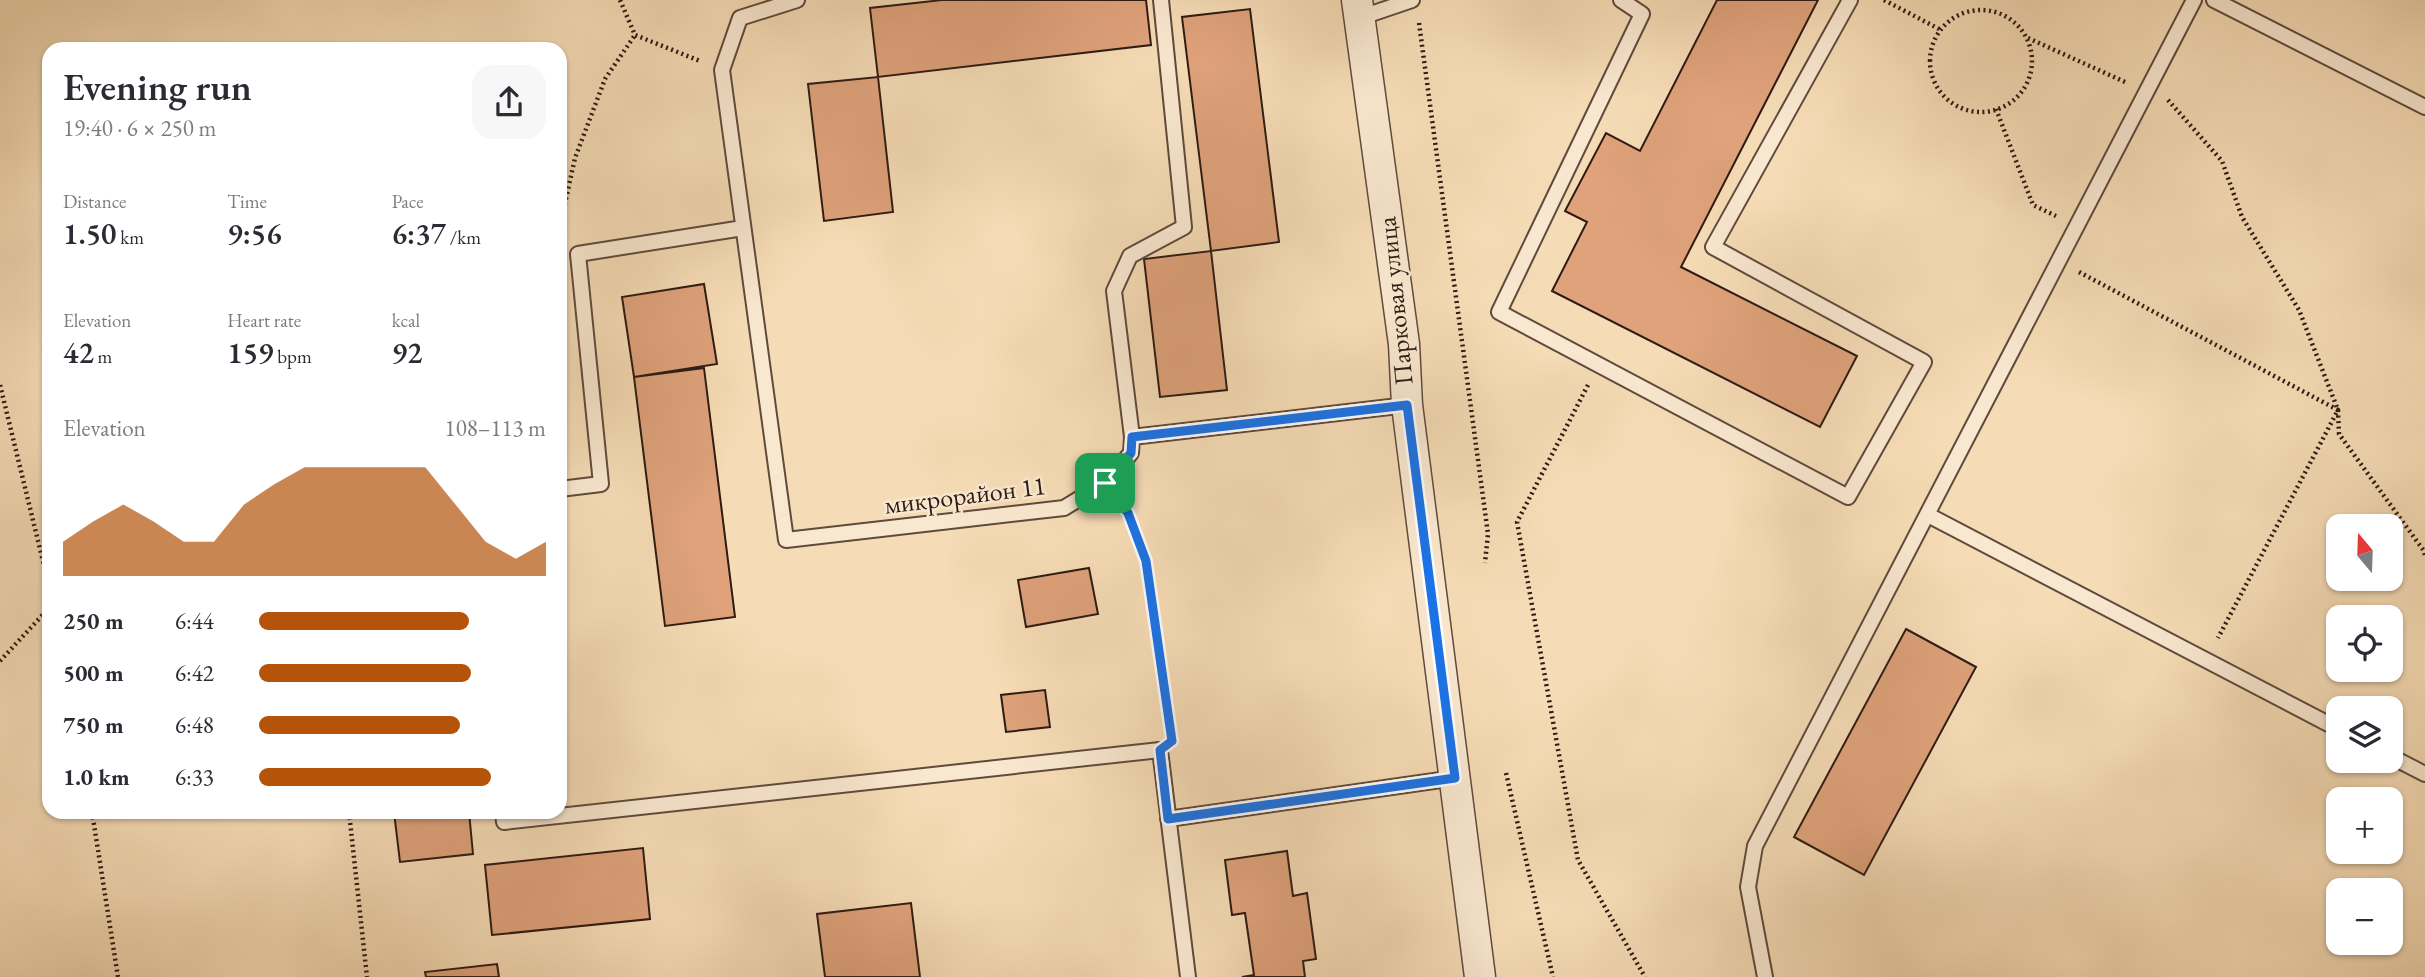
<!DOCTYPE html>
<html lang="en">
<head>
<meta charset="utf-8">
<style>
  :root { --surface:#fff; --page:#f7f7f7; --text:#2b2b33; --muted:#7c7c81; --accent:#b45309 }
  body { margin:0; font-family:"EB Garamond",serif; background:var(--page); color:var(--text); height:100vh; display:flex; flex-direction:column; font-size:26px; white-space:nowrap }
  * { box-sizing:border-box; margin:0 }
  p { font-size:23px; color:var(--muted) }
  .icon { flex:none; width:38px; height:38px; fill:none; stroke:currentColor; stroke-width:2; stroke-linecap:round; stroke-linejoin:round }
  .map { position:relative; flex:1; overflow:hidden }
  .details { position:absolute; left:42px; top:42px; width:525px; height:777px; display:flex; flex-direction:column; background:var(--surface); border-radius:21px; box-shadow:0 2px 5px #0004 }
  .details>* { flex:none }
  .needle { width:46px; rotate:341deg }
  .controls { position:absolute; left:2326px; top:514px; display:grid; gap:14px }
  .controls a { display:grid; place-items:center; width:77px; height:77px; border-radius:14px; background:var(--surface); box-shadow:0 2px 5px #0004; font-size:35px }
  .pin { position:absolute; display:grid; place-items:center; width:60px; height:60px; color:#fff; margin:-30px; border-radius:14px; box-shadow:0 4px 10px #0006 }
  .round { display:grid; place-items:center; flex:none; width:74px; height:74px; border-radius:21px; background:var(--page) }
  .headline { display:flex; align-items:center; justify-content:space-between; height:119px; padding:0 21px }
  h1 { font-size:38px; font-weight:600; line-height:52px }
  .figures { display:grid; grid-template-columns:repeat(3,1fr); gap:10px; height:119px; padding:7px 21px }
  .figures div { display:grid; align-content:center }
  .figures b { font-size:30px; font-weight:600 }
  .figures small { font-size:19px; font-weight:400 }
  .figures p { font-size:19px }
  .chart { height:196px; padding:14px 21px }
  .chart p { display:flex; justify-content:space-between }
  .chart svg { width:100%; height:126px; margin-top:7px; fill:var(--accent); opacity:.7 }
  ul { padding:0 21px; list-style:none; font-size:23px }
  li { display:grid; grid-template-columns:112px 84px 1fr; align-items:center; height:52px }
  li i { height:18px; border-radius:9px; background:var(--accent) }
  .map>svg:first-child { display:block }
</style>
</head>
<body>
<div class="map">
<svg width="2425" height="977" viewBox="0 0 2425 977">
  <rect width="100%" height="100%" fill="#f6dcb6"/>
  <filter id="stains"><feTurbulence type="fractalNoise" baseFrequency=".00286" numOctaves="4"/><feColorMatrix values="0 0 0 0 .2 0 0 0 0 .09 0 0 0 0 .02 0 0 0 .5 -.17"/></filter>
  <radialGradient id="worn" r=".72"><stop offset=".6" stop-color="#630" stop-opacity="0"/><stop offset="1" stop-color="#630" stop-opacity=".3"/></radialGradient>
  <path fill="#dfa27b" stroke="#2d1a13" stroke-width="2" d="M942 0H1146L1151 45 878 77 870 8Z
    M1717 0H1818L1681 267 1857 356 1820 427 1552 291 1587 222 1565 211 1606 133 1640 151Z
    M1250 9 1279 242 1211 251 1182 17Z
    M878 77 893 212 824 221 808 84Z
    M1211 251 1227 390 1160 397 1144 259Z
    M704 284 717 364 634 377 622 297Z
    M704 368 735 617 665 626 634 377Z
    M1089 568 1098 614 1026 627 1018 580Z
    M1906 629 1976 667 1864 875 1794 837Z
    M1045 690 1050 727 1006 732 1001 695Z
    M394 812H469L473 854 400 862Z
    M643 848 650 919 492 935 485 865Z
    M1287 851 1293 896 1307 893 1316 959 1303 961 1305 977H1242L1254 975 1245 913 1232 915 1225 860Z
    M911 903 920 977H825L817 914Z
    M497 964 499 977H426L425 972Z"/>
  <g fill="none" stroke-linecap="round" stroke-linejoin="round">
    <defs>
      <path id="lane" d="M797 0 740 18 722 70 786 540 1064 508 1105 483 1131 453 1132 437 1407 405
        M1621 0 1642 14 1499 312 1848 497 1924 362 1713 247 1850 0
        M2214 0 2425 107
        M1359 18 1412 0
        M1132 437 1114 291 1130 256 1184 227 1161 0
        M560 489 601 484 578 254 743 228
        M1928 515 2338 729
        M2390 756 2425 774
        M503 812 504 822 1160 750 1188 977
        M1168 819 1455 778
        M1765 977 1748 887 1755 846 2194 0"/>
      <path id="street" d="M1357 0 1404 344 1407 405 1480 977"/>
    </defs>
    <use href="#lane" stroke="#5f4a3c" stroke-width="18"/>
    <use href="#street" stroke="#5f4a3c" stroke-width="33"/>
    <path stroke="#2d1a13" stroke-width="4.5" stroke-dasharray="2 3.5" stroke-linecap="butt" d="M620 0 635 35 700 61
      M1884 0 1941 30
      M1930 61a51 51 0 1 1 102 0a51 51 0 1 1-102 0Z
      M1419 23 1488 534 1485 563
      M2028 38 2125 82
      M2168 100 2222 161 2242 217 2299 310 2338 410 2339 434 2424 551 2425 556
      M1996 109 2033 205 2056 216
      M560 226 575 158 605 79 635 35
      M2079 272 2338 410 2218 638
      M0 385 49 586
      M1588 385 1517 522 1578 860 1645 977
      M1120 502 1128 513 1146 561 1170 727
      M0 661 49 608
      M1506 773 1553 977
      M92 812 118 977
      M349 812 367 977"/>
    <use href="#lane" stroke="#f9e8d0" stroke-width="14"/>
    <use href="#street" stroke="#f9e8d0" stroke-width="30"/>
  </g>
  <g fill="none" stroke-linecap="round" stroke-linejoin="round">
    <defs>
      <path id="route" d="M1407 405 1455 778 1168 819 1160 750 1172 741 1146 561 1128 513 1105 483 1131 453 1132 437Z"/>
    </defs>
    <use href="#route" stroke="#fff" stroke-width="14"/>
    <use href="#route" stroke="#1a73e8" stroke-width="9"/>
  </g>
  <g text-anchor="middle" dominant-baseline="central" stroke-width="5" stroke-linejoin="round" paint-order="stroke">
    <g font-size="26" fill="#2d1a13" stroke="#f9e8d0">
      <text transform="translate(1395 301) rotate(-96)">Парковая улица</text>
      <text transform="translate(965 495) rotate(-7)">микрорайон 11</text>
    </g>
  </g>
  <rect width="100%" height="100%" filter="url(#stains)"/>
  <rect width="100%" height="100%" fill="url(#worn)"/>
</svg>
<div class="controls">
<a><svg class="needle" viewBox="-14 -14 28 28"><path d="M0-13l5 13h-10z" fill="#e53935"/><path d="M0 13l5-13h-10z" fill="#7c7c81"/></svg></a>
<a><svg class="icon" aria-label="locate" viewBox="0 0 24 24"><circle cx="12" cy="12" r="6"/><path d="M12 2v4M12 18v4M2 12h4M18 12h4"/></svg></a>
<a><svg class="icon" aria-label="layers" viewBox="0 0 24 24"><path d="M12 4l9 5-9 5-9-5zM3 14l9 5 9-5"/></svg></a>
<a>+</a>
<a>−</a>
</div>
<div class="pin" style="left:1105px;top:483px;background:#1e9e55"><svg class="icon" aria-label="arrive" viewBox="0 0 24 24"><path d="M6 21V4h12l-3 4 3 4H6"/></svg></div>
<section class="details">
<div class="headline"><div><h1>Evening run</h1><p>19:40 · 6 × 250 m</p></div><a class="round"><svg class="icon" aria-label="share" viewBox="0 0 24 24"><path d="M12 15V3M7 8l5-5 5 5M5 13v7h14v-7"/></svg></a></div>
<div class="figures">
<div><p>Distance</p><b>1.50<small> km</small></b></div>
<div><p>Time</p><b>9:56</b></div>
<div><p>Pace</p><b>6:37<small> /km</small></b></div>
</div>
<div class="figures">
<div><p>Elevation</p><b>42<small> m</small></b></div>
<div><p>Heart rate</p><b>159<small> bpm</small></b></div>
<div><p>kcal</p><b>92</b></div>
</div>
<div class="chart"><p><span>Elevation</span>108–113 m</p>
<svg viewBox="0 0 160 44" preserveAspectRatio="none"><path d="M0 44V32L10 25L20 19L30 25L40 32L50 32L60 19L70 12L80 6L90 6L100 6L110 6L120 6L130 19L140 32L150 38L160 32V44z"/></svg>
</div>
<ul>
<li><b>250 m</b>6:44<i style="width:73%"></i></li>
<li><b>500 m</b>6:42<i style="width:74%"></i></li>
<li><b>750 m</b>6:48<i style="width:70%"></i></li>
<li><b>1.0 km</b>6:33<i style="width:81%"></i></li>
</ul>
</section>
</div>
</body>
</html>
